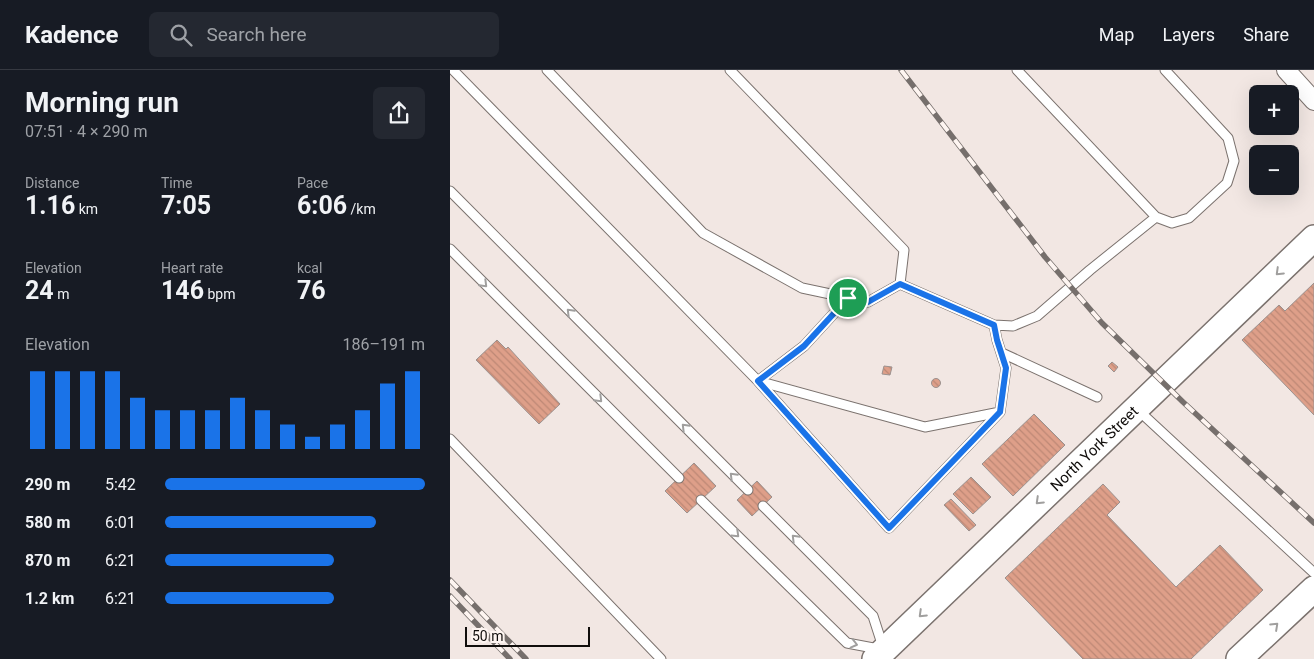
<!DOCTYPE html>
<html lang="en">
<head>
<meta charset="utf-8">
<style>
  :root { --surface:#171b24; --page:#242831; --text:#f1f3f6; --muted:#9ea1a6; --line:#363941; --accent:#1a73e8 }
  body { margin:0; font-family:Roboto,sans-serif; background:var(--page); color:var(--text); height:100vh; display:flex; flex-direction:column; font-size:19px; white-space:nowrap }
  * { box-sizing:border-box; margin:0 }
  p { font-size:16px; color:var(--muted) }
  .icon { flex:none; width:28px; height:28px; fill:none; stroke:currentColor; stroke-width:2; stroke-linecap:round; stroke-linejoin:round }
  .map { position:relative; flex:1; overflow:hidden }
  .side { display:flex; flex-direction:column; background:var(--surface); width:450px }
  .side>* { flex:none }
  .fabs { position:absolute; left:799px; top:15px; display:grid; gap:10px }
  .fabs a { display:grid; place-items:center; width:50px; height:50px; border-radius:8px; background:var(--surface); box-shadow:0 5px 20px #0002; font-size:25px }
  .scale { position:absolute; left:15px; bottom:12px; width:125px; box-sizing:border-box; padding-left:5px; border:2px solid #110e0c; border-top:0; font-size:14px; line-height:18px; white-space:nowrap; color:#110e0c; -webkit-text-stroke:4px #fef5f1; paint-order:stroke }
  .pin { position:absolute; display:grid; place-items:center; width:42px; height:42px; color:#fff; margin:-21px; border:2px solid #fff; border-radius:50%; box-shadow:0 1px 5px #0007 }
  .round { display:grid; place-items:center; flex:none; width:52px; height:52px; border-radius:8px; background:var(--page) }
  .overview { display:flex; align-items:center; justify-content:space-between; height:85px; padding:0 25px }
  h1 { font-size:28px; font-weight:700; line-height:38px }
  .stats { display:grid; grid-template-columns:repeat(3,1fr); gap:8px; height:85px; padding:5px 25px }
  .stats div { display:grid; align-content:center }
  .stats b { font-size:25px; font-weight:700 }
  .stats small { font-size:14px; font-weight:400 }
  .stats p { font-size:14px }
  .chart { height:140px; padding:10px 25px }
  .chart p { display:flex; justify-content:space-between }
  .chart svg { width:100%; height:90px; margin-top:5px; stroke:var(--accent); stroke-width:6 }
  ul { padding:0 25px; list-style:none; font-size:16px }
  li { display:grid; grid-template-columns:80px 60px 1fr; align-items:center; height:38px }
  li i { height:12px; border-radius:6px; background:var(--accent) }
  header { display:flex; align-items:center; gap:30px; box-sizing:border-box; height:70px; padding:0 25px; background:var(--surface); border-bottom:1px solid var(--line) }
  header strong { font-size:24px }
  nav { display:flex; gap:28px; margin-inline-start:auto; font-size:18px }
  .search { width:350px; height:45px; background:var(--page); display:flex; align-items:center; gap:12px; box-sizing:border-box; padding:0 18px; border-radius:8px; color:var(--muted); font-size:19px }
  main { display:flex; flex:1; min-height:0 }
  .map>svg:first-child { display:block }
</style>
</head>
<body>
<header>
<strong>Kadence</strong>
<div class="search"><svg class="icon" aria-label="search" viewBox="0 0 24 24"><circle cx="10" cy="10" r="6"/><path d="M15 15l6 6"/></svg>Search here</div>
<nav><a>Map</a><a>Layers</a><a>Share</a></nav>
</header>
<main>
<section class="side">
<div class="overview"><div><h1>Morning run</h1><p>07:51 · 4 × 290 m</p></div><a class="round"><svg class="icon" aria-label="share" viewBox="0 0 24 24"><path d="M12 15V3M7 8l5-5 5 5M5 13v7h14v-7"/></svg></a></div>
<div class="stats">
<div><p>Distance</p><b>1.16<small> km</small></b></div>
<div><p>Time</p><b>7:05</b></div>
<div><p>Pace</p><b>6:06<small> /km</small></b></div>
</div>
<div class="stats">
<div><p>Elevation</p><b>24<small> m</small></b></div>
<div><p>Heart rate</p><b>146<small> bpm</small></b></div>
<div><p>kcal</p><b>76</b></div>
</div>
<div class="chart"><p><span>Elevation</span>186–191 m</p>
<svg viewBox="0 0 160 44" preserveAspectRatio="none"><path d="M5 44V6M15 44V6M25 44V6M35 44V6M45 44V19M55 44V25M65 44V25M75 44V25M85 44V19M95 44V25M105 44V32M115 44V38M125 44V32M135 44V25M145 44V12M155 44V6"/></svg>
</div>
<ul>
<li><b>290 m</b>5:42<i style="width:100%"></i></li>
<li><b>580 m</b>6:01<i style="width:81%"></i></li>
<li><b>870 m</b>6:21<i style="width:65%"></i></li>
<li><b>1.2 km</b>6:21<i style="width:65%"></i></li>
</ul>
</section>
<div class="map">
<svg width="864" height="589" viewBox="0 0 864 589">
  <defs>
    <pattern id="building-back-hatch" width="6" height="6" patternUnits="userSpaceOnUse" patternTransform="scale(1.25)"><rect width="6" height="6" fill="#de9f89"/><path d="M-1 5l2 2M0 0l6 6M5-1l2 2" fill="none" stroke="#bd8875"/></pattern>
  </defs>
  <rect width="100%" height="100%" fill="#f2e7e3"/>
  <path fill="url(#building-back-hatch)" stroke="#9b918e" d="M864 213V345L792 270 829 235 835 241Z
    M47 270 56 279 58 277 110 334 89 354 26 290Z
    M662 292 668 297 664 302 658 296Z
    M434 296 442 297 440 305 432 304Z
    M481.5 313a4.5 4.5 0 1 1 9 0a4.5 4.5 0 1 1-9 0Z
    M584 344 615 375 563 426 532 394Z
    M244 393 266 416 237 443 215 421Z
    M521 407 541 427 523 444 503 424Z
    M307 411 322 427 302 446 287 430Z
    M653 414 670 432 657 445 726 517 770 475 813 520 741 589H633L555 508Z
    M501 429 526 455 519 461 494 435Z"/>
  <g fill="none" stroke-linecap="round" stroke-linejoin="round">
    <defs>
      <path id="service" d="M3 0 308 311 439 458 550 342 556 298 547 270 544 255
        M97 0 253 163 352 218 418 232 450 214 454 180 280 0
        M567 0 706 147 722 153 739 148 777 113 784 91 778 68 715 0
        M0 121 298 420
        M0 179 229 408
        M450 214 544 255 563 256 587 246 640 200 706 147
        M552 283 647 327
        M308 311 475 357 550 342
        M308 311 354 276 398 228
        M688 340 864 503
        M0 369 211 589
        M251 430 397 573 434 580 423 546 313 436"/>
      <path id="minor" d="M836 0 864 31"/>
      <g id="secondary">
        <path id="s1" d="M425 589 864 168"/>
        <path d="M789 589 864 519"/>
      </g>
    </defs>
    <use href="#service" stroke="#7b726e" stroke-width="11"/>
    <use href="#minor" stroke="#7b726e" stroke-width="20"/>
    <use href="#secondary" stroke="#7b726e" stroke-width="28"/>
    <use href="#service" stroke="#fff" stroke-width="9"/>
    <use href="#minor" stroke="#fff" stroke-width="18"/>
    <use href="#secondary" stroke="#fff" stroke-width="25"/>
    <defs>
      <path id="rail" d="M451 0 595 187 652 253 733 332 864 453
        M0 510 76 589
        M0 526 60 589"/>
    </defs>
    <use href="#rail" stroke="#766f6c" stroke-width="5.5"/>
    <use href="#rail" stroke="#fef5f1" stroke-width="4" stroke-dasharray="11" stroke-linecap="butt"/>
  </g>
  <defs><path id="oneway-chevron" d="M-2-3.5L2.5 0L-2 3.5" fill="none" stroke-width="1.6" stroke-linecap="round" stroke-linejoin="round" transform="scale(1.25)"/></defs>
  <g stroke="#a09f9e">
    <use href="#oneway-chevron" transform="translate(829 202) rotate(136)"/>
    <use href="#oneway-chevron" transform="translate(34 214) rotate(45)"/>
    <use href="#oneway-chevron" transform="translate(120 242) rotate(-135)"/>
    <use href="#oneway-chevron" transform="translate(149 329) rotate(45)"/>
    <use href="#oneway-chevron" transform="translate(235 357) rotate(-135)"/>
    <use href="#oneway-chevron" transform="translate(283 406) rotate(-135)"/>
    <use href="#oneway-chevron" transform="translate(589 431) rotate(136)"/>
    <use href="#oneway-chevron" transform="translate(286 464) rotate(44)"/>
    <use href="#oneway-chevron" transform="translate(345 468) rotate(-135)"/>
    <use href="#oneway-chevron" transform="translate(472 544) rotate(136)"/>
    <use href="#oneway-chevron" transform="translate(825 556) rotate(-43)"/>
    <use href="#oneway-chevron" transform="translate(404 574) rotate(14)"/>
  </g>
  <g fill="none" stroke-linecap="round" stroke-linejoin="round">
    <defs>
      <path id="route" d="M450 214 544 255 547 270 556 298 550 342 439 458 308 311 354 276 398 228 418 232Z"/>
    </defs>
    <use href="#route" stroke="#fff" stroke-width="10"/>
    <use href="#route" stroke="#1a73e8" stroke-width="6"/>
  </g>
  <g text-anchor="middle" dominant-baseline="central" stroke-width="4" stroke-linejoin="round" paint-order="stroke">
    <g font-size="15" fill="#110e0c" stroke="#fef5f1">
      <text stroke="none"><textPath href="#s1" startOffset="304">North York Street</textPath></text>
    </g>
  </g>
</svg>
<div class="fabs">
<a>+</a>
<a>−</a>
</div>
<div class="scale">50 m</div>
<div class="pin" style="left:398px;top:228px;background:#1e9e55"><svg class="icon" aria-label="arrive" viewBox="0 0 24 24"><path d="M6 21V4h12l-3 4 3 4H6"/></svg></div>
</div>
</main>
</body>
</html>
